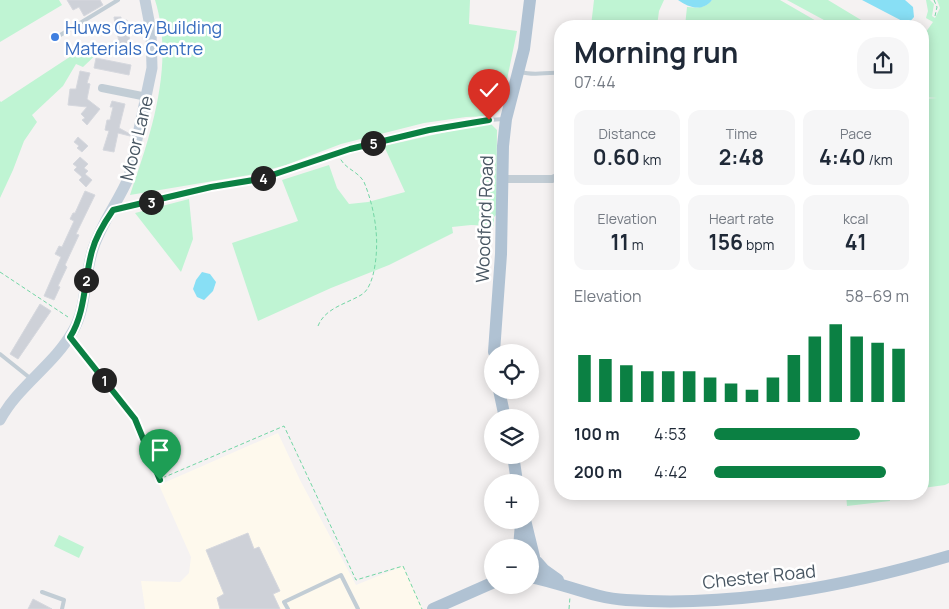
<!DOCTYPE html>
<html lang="en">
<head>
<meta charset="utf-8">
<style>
  :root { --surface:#fff; --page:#f6f6f7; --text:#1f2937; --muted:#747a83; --accent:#0b8043 }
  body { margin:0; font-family:Manrope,sans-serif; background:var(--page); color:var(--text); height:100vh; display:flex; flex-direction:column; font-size:19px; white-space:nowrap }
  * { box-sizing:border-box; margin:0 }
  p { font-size:16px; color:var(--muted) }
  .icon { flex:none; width:28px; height:28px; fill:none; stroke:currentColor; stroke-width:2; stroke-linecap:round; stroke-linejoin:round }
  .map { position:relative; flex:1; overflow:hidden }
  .side { position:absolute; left:554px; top:20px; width:375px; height:480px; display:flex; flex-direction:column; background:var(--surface); border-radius:20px; box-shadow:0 2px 12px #0003 }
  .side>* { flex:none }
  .controls { position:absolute; left:484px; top:344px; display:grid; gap:10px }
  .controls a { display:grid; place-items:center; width:55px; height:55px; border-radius:50%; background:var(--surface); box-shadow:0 2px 12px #0003; font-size:25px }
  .pin { position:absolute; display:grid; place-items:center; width:42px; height:42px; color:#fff; margin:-51px -21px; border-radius:50% 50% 50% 0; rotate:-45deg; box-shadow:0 0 5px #0007 }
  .pin .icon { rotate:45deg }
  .km { position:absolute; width:25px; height:25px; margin:-12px; border-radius:50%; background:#222; color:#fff; font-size:14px; line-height:25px; text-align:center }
  .round { display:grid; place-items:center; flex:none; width:52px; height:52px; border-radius:20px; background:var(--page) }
  .head { display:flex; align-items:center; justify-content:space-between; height:85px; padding:0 20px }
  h1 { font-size:28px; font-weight:700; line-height:38px }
  .stats { display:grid; grid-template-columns:repeat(3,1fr); gap:8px; height:85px; padding:5px 20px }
  .stats div { display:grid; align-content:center; border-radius:12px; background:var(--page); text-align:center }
  .stats b { font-size:21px; font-weight:700 }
  .stats small { font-size:14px; font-weight:400 }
  .stats p { font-size:14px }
  .chart { height:140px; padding:10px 20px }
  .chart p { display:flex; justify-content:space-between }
  .chart svg { width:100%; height:90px; margin-top:5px; stroke:var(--accent); stroke-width:6 }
  ul { padding:0 20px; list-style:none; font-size:16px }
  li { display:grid; grid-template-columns:80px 60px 1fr; align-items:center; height:38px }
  li i { height:12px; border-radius:6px; background:var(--accent) }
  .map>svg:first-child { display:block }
</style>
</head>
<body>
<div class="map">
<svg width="949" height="609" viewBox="0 0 949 609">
  <rect width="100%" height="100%" fill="#f5f2f2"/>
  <path fill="#fef9ed" d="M278 433 300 480 356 585 403 566 423 609H145L141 581 180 582 189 573 191 557 159 485Z"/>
  <path fill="#bff4d3" d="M0 0H59L62 5 0 42Z
    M155 0H470L469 24 517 31 502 104 499 111 491 116 466 117 424 123 341 144 286 165 249 175 130 195C151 134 175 64 155 0Z
    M594 0H664L659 11 657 26H591Z
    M712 0H780L825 26H685L687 7C697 8 706 8 712 0Z
    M787 0H828L871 26H835Z
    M926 0H930L934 4 932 16 935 18 940 8 937 0H949V483L945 485 923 488 922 99 937 98 923 97V70L928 67 923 64V36L933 22 926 18 928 11Z
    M94 41 101 50 83 67 76 64 63 86 32 115 37 122 24 141 13 170 0 198V101L1 102Z
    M491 124 497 130 496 215 494 217V226L471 225 452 227 453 233 389 265 331 288 258 321 232 243 298 221 282 180 329 165 337 188 349 204 368 202 405 192 384 146 464 128Z
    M189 199 193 239 181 272 135 213Z
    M846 494H889L890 501 847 506Z
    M59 535 84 547 79 558 54 546Z"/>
  <path fill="#88dff5" d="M678 0H712C703 12 689 8 678 0Z
    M862 0H905L913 7 914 17 908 24Z
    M202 272 210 274 216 282 213 291 204 300 197 297 193 289 196 280Z"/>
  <path fill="#ced1d8" stroke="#d6d8de" d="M67 0H100L103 5 84 16 79 7 73 10Z
    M114 17H121V21L127 20 131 50 121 52 117 32H116Z
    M96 58 131 65 129 75 94 68Z
    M80 71 90 73 87 83 90 84 87 99 100 109 87 125 82 120 85 118 81 114 87 107 68 105 70 89H76Z
    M112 101 125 104 119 128 130 134V136L118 133 114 152 103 150 109 131 105 130 107 120H110L113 107H110Z
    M78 137 88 146 82 152 77 148 79 146 74 142Z
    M80 157 88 164 84 168 88 171 85 174 92 180 86 187 79 180 82 177 74 170 77 167 73 164Z
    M85 191 95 195 76 234 79 235 65 265 67 267 58 286 60 287 54 300 44 296 61 257 55 254 59 246 62 247 74 221 70 219 73 213H75Z
    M40 304 51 311 18 359 10 354Z
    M248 533 254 549 259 547 280 591 273 594 280 609H220L217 598 224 594 206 550Z
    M33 599 52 609H28Z"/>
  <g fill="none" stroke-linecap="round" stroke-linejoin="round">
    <path stroke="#73d6a5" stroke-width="1" stroke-dasharray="4 2.5" stroke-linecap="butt" d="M934 0 937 7 935 16
      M0 272 68 317
      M318 326C325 308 346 304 361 295 376 287 378 247 376 231 375 216 370 196 364 182 358 171 345 169 340 158
      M76 345 135 419 160 479 284 426 356 580 403 566 422 609
      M569 609 570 597"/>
    <path stroke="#c2cdd5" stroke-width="4" d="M57 37 118 0
      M521 72C534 76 546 72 560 73
      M115 209 211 187 260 179 350 149 429 130 489 120 504 119
      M0 354 30 378
      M42 592 64 600 62 609
      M288 609 284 602 341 575 358 609"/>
    <path stroke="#c2cdd5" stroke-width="8" d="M102 88 147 97
      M502 179H552L560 176"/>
    <path stroke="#c2ceda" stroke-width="11" d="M0 420C18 386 54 365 73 331 87 307 84 276 93 249 101 224 118 202 129 177L152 68 151 31 145 0"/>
    <path stroke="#b0c2d3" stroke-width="12" d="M494 352 501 254 503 146 506 119 524 49 530 0
      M499 390 505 418
      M513 455 517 482
      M525 520 534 557
      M519 548 521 523
      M537 562 544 570 558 580
      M530 577C563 583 593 598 626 600 736 607 844 587 949 556
      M433 609 492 583"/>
  </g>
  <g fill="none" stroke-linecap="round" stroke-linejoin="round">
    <defs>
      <path id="route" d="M160 480 135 419 70 337C86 312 84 279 92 251 96 236 104 223 113 210L211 187 260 179 350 149 429 130 489 120"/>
    </defs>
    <use href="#route" stroke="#fff" stroke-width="10"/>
    <use href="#route" stroke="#0b8043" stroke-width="6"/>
  </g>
  <circle fill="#3f7fe0" stroke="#fff" stroke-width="2" cx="55" cy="37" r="5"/>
  <g text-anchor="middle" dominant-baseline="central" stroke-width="5" stroke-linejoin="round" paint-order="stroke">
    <g font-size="18" fill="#366cbe" stroke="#fff" text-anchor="start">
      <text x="65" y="27">Huws Gray Building<tspan x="65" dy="21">Materials Centre</tspan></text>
    </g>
    <g font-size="18" fill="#485662" stroke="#fff">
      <text transform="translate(136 138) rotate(-76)">Moor Lane</text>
      <text transform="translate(484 219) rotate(-88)">Woodford Road</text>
      <text transform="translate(759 576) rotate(-6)">Chester Road</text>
    </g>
  </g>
</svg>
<div class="controls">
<a><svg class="icon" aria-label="locate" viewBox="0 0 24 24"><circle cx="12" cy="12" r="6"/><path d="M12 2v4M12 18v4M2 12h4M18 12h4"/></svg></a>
<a><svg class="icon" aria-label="layers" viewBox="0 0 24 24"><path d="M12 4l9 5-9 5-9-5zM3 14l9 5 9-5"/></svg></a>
<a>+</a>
<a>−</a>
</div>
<div class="pin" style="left:160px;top:480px;background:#1e9e55"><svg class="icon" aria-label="arrive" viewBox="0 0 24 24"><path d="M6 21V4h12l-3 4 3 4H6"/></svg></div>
<div class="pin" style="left:489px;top:120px;background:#d93025"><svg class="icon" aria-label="check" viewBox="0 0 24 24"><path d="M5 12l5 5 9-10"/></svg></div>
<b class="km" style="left:104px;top:380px">1</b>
<b class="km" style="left:86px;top:280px">2</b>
<b class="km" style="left:151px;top:202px">3</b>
<b class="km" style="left:263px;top:178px">4</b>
<b class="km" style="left:373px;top:143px">5</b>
<section class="side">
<div class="head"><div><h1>Morning run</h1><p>07:44</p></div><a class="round"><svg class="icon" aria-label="share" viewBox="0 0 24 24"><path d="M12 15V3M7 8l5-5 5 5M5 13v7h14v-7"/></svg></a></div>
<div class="stats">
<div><p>Distance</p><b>0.60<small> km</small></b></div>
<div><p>Time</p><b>2:48</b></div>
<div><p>Pace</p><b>4:40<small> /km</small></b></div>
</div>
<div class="stats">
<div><p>Elevation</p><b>11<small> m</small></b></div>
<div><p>Heart rate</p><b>156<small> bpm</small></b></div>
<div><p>kcal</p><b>41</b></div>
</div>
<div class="chart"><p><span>Elevation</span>58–69 m</p>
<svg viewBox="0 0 160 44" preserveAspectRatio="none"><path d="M5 44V21M15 44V23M25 44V26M35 44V29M45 44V29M55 44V29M65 44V32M75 44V35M85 44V38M95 44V32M105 44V21M115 44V12M125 44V6M135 44V12M145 44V15M155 44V18"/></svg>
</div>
<ul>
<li><b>100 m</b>4:53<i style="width:75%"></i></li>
<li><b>200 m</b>4:42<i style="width:88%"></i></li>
</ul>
</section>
</div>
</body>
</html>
